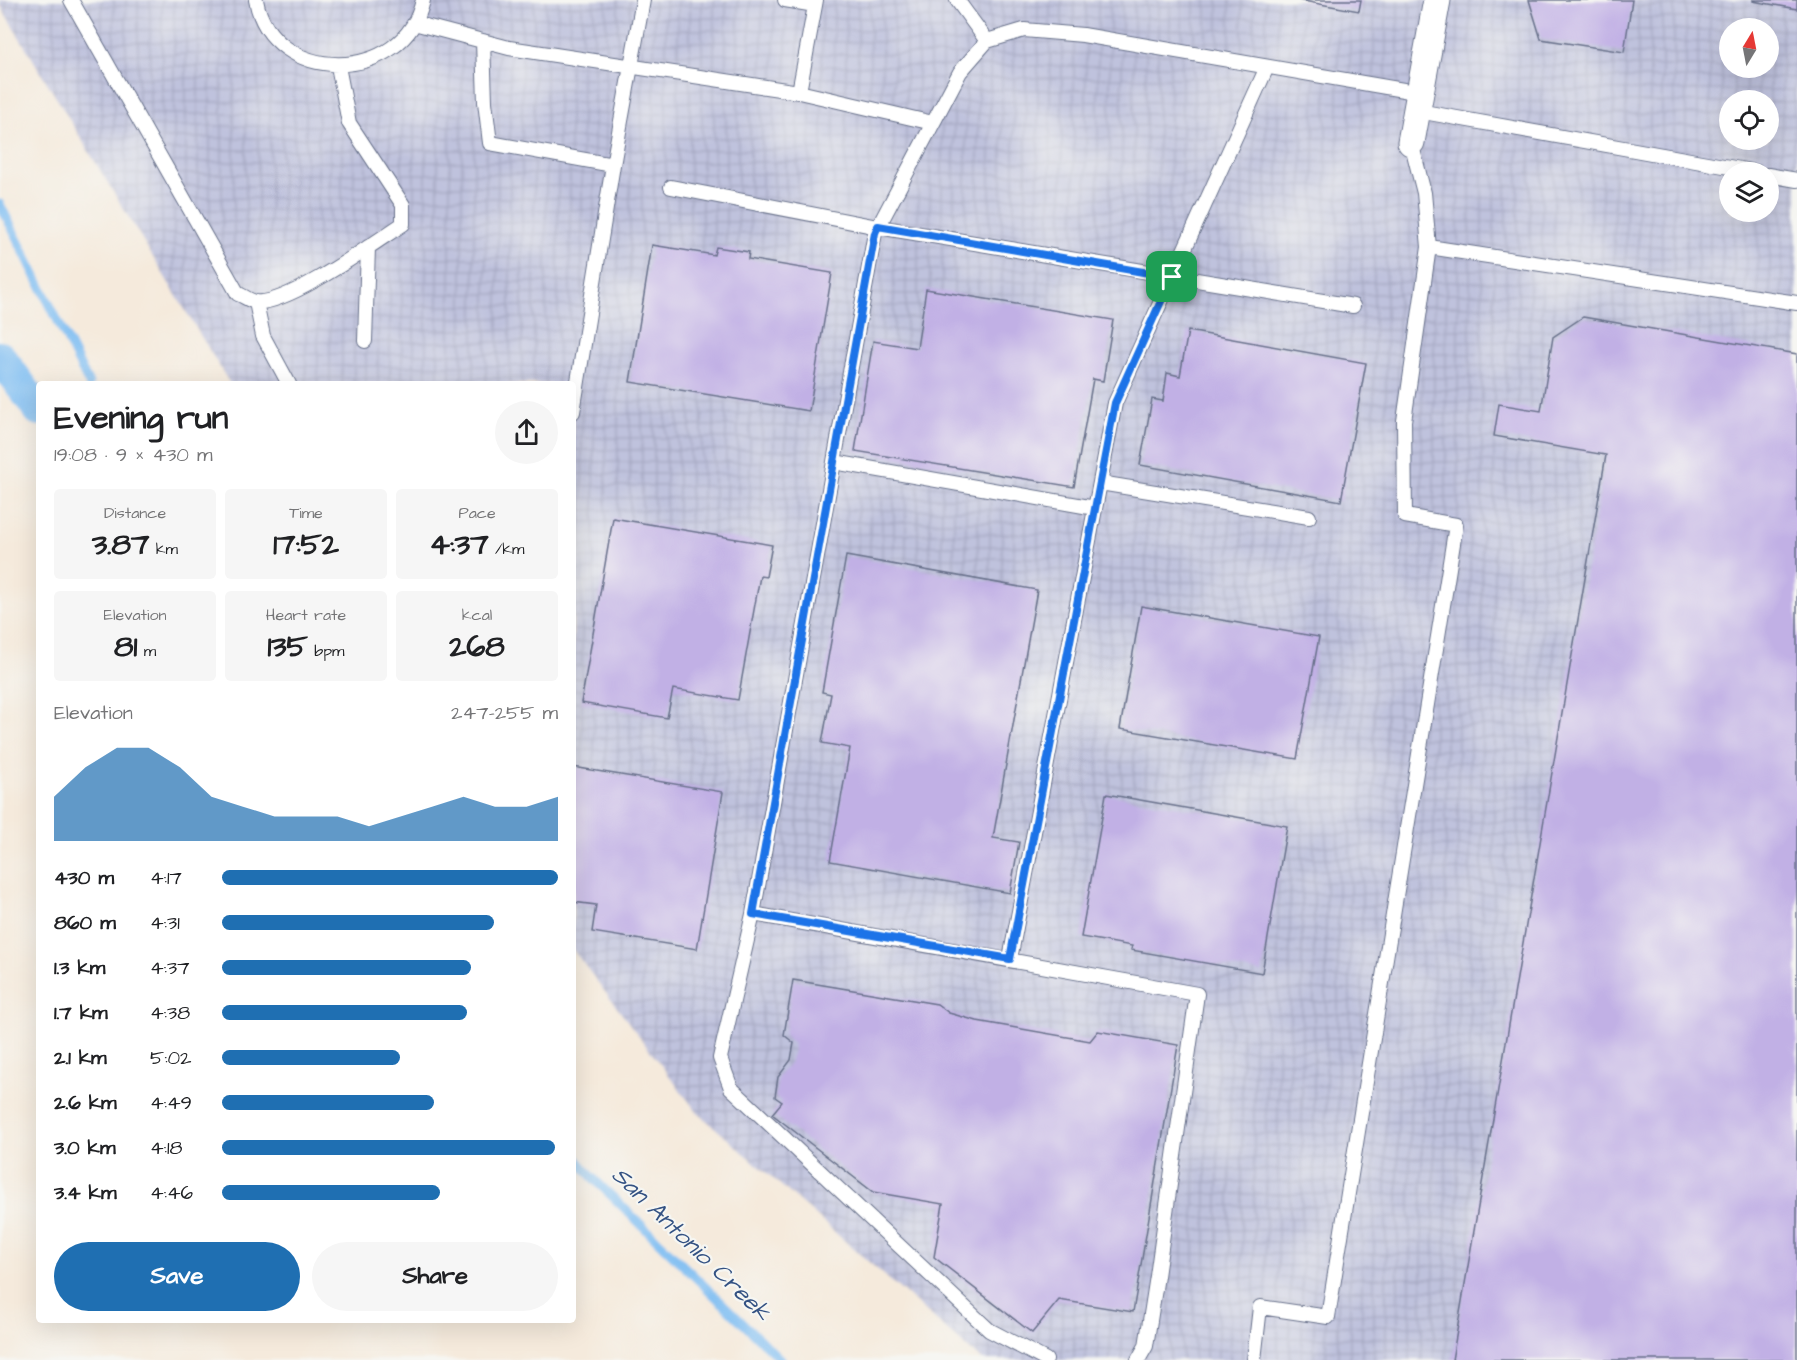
<!DOCTYPE html>
<html lang="en">
<head>
<meta charset="utf-8">
<style>
  :root { --surface:#fff; --page:#f6f6f6; --text:#202124; --muted:#757577; --accent:#1f6fb2 }
  body { margin:0; font-family:"Architects Daughter",sans-serif; background:var(--page); color:var(--text); height:100vh; display:flex; flex-direction:column; font-size:22px; white-space:nowrap }
  * { box-sizing:border-box; margin:0 }
  p { font-size:20px; color:var(--muted) }
  .icon { flex:none; width:33px; height:33px; fill:none; stroke:currentColor; stroke-width:2; stroke-linecap:round; stroke-linejoin:round }
  .map { position:relative; flex:1; overflow:hidden }
  .side { position:absolute; left:36px; top:381px; width:540px; height:942px; display:flex; flex-direction:column; background:var(--surface); border-radius:6px; box-shadow:0 6px 24px #0002 }
  .side>* { flex:none }
  .needle { width:39px; rotate:10deg }
  .fabs { position:absolute; left:1719px; top:18px; display:grid; gap:12px }
  .fabs a { display:grid; place-items:center; width:60px; height:60px; border-radius:50%; background:var(--surface); box-shadow:0 6px 24px #0002; font-size:30px }
  .pin { position:absolute; display:grid; place-items:center; width:51px; height:51px; color:#fff; margin:-26px; border-radius:12px; box-shadow:0 3px 9px #0006 }
  .round { display:grid; place-items:center; flex:none; width:63px; height:63px; border-radius:32px; background:var(--page) }
  .headline { display:flex; align-items:center; justify-content:space-between; height:102px; padding:0 18px }
  h1 { font-size:33px; font-weight:700; line-height:45px }
  .stats { display:grid; grid-template-columns:repeat(3,1fr); gap:9px; height:102px; padding:6px 18px }
  .stats div { display:grid; align-content:center; border-radius:6px; background:var(--page); text-align:center }
  .stats b { font-size:30px; font-weight:700 }
  .stats small { font-size:16px; font-weight:400 }
  .stats p { font-size:16px }
  .chart { height:168px; padding:12px 18px }
  .chart p { display:flex; justify-content:space-between }
  .chart svg { width:100%; height:108px; margin-top:6px; fill:var(--accent); opacity:.7 }
  .action { display:flex; gap:12px; margin-top:auto; padding:12px 18px }
  .action a { flex:1; height:69px; border-radius:36px; background:var(--accent); color:#fff; font-size:24px; font-weight:700; line-height:69px; text-align:center }
  .action a+a { background:var(--page); color:var(--text) }
  ul { padding:0 18px; list-style:none; font-size:20px }
  li { display:grid; grid-template-columns:96px 72px 1fr; align-items:center; height:45px }
  li i { height:15px; border-radius:8px; background:var(--accent) }
  .map>svg:first-child { display:block }
</style>
</head>
<body>
<div class="map">
<svg width="1797" height="1360" viewBox="0 0 1797 1360">
  <defs>
    <pattern id="industrial-grid" width="8" height="8" patternUnits="userSpaceOnUse" patternTransform="scale(1.5)"><rect width="8" height="8" fill="#bfc2dd"/><path d="M0 4h8M4 0v8" fill="none" stroke="#a4a7c0"/></pattern>
  </defs>
  <rect width="100%" height="100%" fill="#f6f6f2"/>
  <filter id="ink" filterUnits="userSpaceOnUse"><feTurbulence type="fractalNoise" baseFrequency=".0167" numOctaves="2"/><feDisplacementMap in="SourceGraphic" scale="12" xChannelSelector="R" yChannelSelector="G"/><feConvolveMatrix kernelMatrix="1 2 1 2 8 2 1 2 1" color-interpolation-filters="sRGB"/></filter>
  <filter id="wash" filterUnits="userSpaceOnUse"><feTurbulence type="fractalNoise" baseFrequency=".008" numOctaves="4" result="noise"/><feDisplacementMap in="SourceGraphic" scale="24" xChannelSelector="R" yChannelSelector="G"/><feGaussianBlur stdDeviation="1.35" result="paint"/><feColorMatrix in="noise" values="0 0 0 0 0 0 0 0 0 0 0 0 0 0 0 0 0 1.4 0 .05"/><feComposite in="paint" operator="in"/></filter>
  <g filter="url(#wash)">
    <rect width="100%" height="100%" fill="#f5eadc"/>
    <path fill="url(#industrial-grid)" fill-rule="evenodd" d="M0 0H1797V1360H983L972 1352 697 1112 573 950V384H230L0 5ZM1730 28H1768V68H1730ZM1730 100H1768V140H1730ZM1730 172H1768V212H1730Z"/>
    <g fill="none" stroke-linecap="round" stroke-linejoin="round">
      <path stroke="#7ebdf2" stroke-width="9" d="M0 204 89 384
        M573 1155 592 1177 781 1360"/>
      <path stroke="#7ebdf2" stroke-width="32" d="M0 357 39 410"/>
    </g>
    <g id="blocks">
      <path fill="#c1b0e5" d="M1297 0H1361L1359 11Z
        M1529 0H1632L1624 52 1541 39Z
        M1753 0H1797V9L1753 1Z
        M652 245 714 255 716 247 749 252 748 259 832 273 809 411 630 382Z
        M926 289 1113 320 1103 381 1093 379 1074 487 855 451 873 341 917 348Z
        M1583 317 1797 354V1360H1452L1606 455 1494 436 1499 404 1541 411 1553 337Z
        M1188 331 1366 363 1341 501 1140 465 1152 399 1163 401 1167 373 1180 376Z
        M613 518 772 545 766 577 760 576 738 700 673 689 667 718 581 703Z
        M846 556 1037 590 993 838 1019 842 1010 893 830 861 850 748 822 743 831 694 822 692Z
        M1141 606 1319 637 1297 759 1120 729Z
        M573 767 723 792 697 949 592 932 596 905 573 902Z
        M1106 794 1287 826 1262 973 1131 950 1132 946 1081 937Z
        M793 980 937 1004 949 1013 977 1021 1090 1041 1098 1031 1178 1045 1133 1312 1059 1300 1032 1333 934 1257 943 1204 873 1192 772 1114 782 1102 775 1097 778 1077 791 1060 794 1043 784 1035Z"/>
    </g>
  </g>
  <g filter="url(#ink)">
    <use href="#blocks" fill-opacity="0" stroke="#67708a" stroke-width="1.5"/>
    <g fill="none" stroke-linecap="round" stroke-linejoin="round">
      <defs>
        <path id="lane" d="M71 0 238 294C244 296 250 301 256 302 287 306 375 242 403 224V205L349 123 338 66
          M256 0C272 86 405 85 423 0
          M785 0 815 5
          M957 0 987 41
          M414 23 509 48 799 92 933 123
          M483 41 485 102 490 143 613 165 643 0
          M799 92 816 0
          M1418 111 1757 172
          M1768 175 1797 180
          M671 187 878 227 1353 306
          M1429 247 1797 303
          M256 302 263 336 289 384
          M365 341 368 247
          M573 412 613 165
          M834 462 1095 508
          M1100 483 1309 517
          M753 914 1197 994 1157 1276 1146 1346 1138 1360
          M1010 959 1115 403 1267 67
          M1046 1360 989 1330 731 1088 720 1058 753 914 875 233 960 72 987 41 1024 30 1083 35 1421 93
          M1254 1360 1260 1307 1328 1317 1456 525 1405 516 1404 421 1429 247 1424 193 1411 142"/>
        <path id="street" d="M1411 142 1437 0"/>
      </defs>
      <use href="#lane" stroke="#67708a" stroke-width="16"/>
      <use href="#street" stroke="#67708a" stroke-width="29"/>
      <use href="#lane" stroke="#fff" stroke-width="14"/>
      <use href="#street" stroke="#fff" stroke-width="27"/>
    </g>
  </g>
  <g fill="none" stroke-linecap="round" stroke-linejoin="round" filter="url(#ink)">
    <defs>
      <path id="route" d="M878 226 1172 277 1115 403 1010 959 753 914 875 233Z"/>
    </defs>
    <use href="#route" stroke="#fff" stroke-width="12"/>
    <use href="#route" stroke="#1a73e8" stroke-width="8"/>
  </g>
  <g text-anchor="middle" dominant-baseline="central" stroke-width="4.5" stroke-linejoin="round" paint-order="stroke">
    <g font-size="24" font-style="italic" fill="#345283" stroke="#f6f6f2">
      <text transform="translate(691 1244) rotate(44)">San Antonio Creek</text>
    </g>
  </g>
</svg>
<div class="fabs">
<a><svg class="needle" viewBox="-14 -14 28 28"><path d="M0-13l5 13h-10z" fill="#e53935"/><path d="M0 13l5-13h-10z" fill="#757577"/></svg></a>
<a><svg class="icon" aria-label="locate" viewBox="0 0 24 24"><circle cx="12" cy="12" r="6"/><path d="M12 2v4M12 18v4M2 12h4M18 12h4"/></svg></a>
<a><svg class="icon" aria-label="layers" viewBox="0 0 24 24"><path d="M12 4l9 5-9 5-9-5zM3 14l9 5 9-5"/></svg></a>
</div>
<div class="pin" style="left:1172px;top:277px;background:#1e9e55"><svg class="icon" aria-label="arrive" viewBox="0 0 24 24"><path d="M6 21V4h12l-3 4 3 4H6"/></svg></div>
<section class="side">
<div class="headline"><div><h1>Evening run</h1><p>19:08 · 9 × 430 m</p></div><a class="round"><svg class="icon" aria-label="share" viewBox="0 0 24 24"><path d="M12 15V3M7 8l5-5 5 5M5 13v7h14v-7"/></svg></a></div>
<div class="stats">
<div><p>Distance</p><b>3.87<small> km</small></b></div>
<div><p>Time</p><b>17:52</b></div>
<div><p>Pace</p><b>4:37<small> /km</small></b></div>
</div>
<div class="stats">
<div><p>Elevation</p><b>81<small> m</small></b></div>
<div><p>Heart rate</p><b>135<small> bpm</small></b></div>
<div><p>kcal</p><b>268</b></div>
</div>
<div class="chart"><p><span>Elevation</span>247–255 m</p>
<svg viewBox="0 0 160 44" preserveAspectRatio="none"><path d="M0 44V26L10 14L20 6L30 6L40 14L50 26L60 30L70 34L80 34L90 34L100 38L110 34L120 30L130 26L140 30L150 30L160 26V44z"/></svg>
</div>
<ul>
<li><b>430 m</b>4:17<i style="width:100%"></i></li>
<li><b>860 m</b>4:31<i style="width:81%"></i></li>
<li><b>1.3 km</b>4:37<i style="width:74%"></i></li>
<li><b>1.7 km</b>4:38<i style="width:73%"></i></li>
<li><b>2.1 km</b>5:02<i style="width:53%"></i></li>
<li><b>2.6 km</b>4:49<i style="width:63%"></i></li>
<li><b>3.0 km</b>4:18<i style="width:99%"></i></li>
<li><b>3.4 km</b>4:46<i style="width:65%"></i></li>
</ul>
<div class="action"><a>Save</a><a>Share</a></div>
</section>
</div>
</body>
</html>
